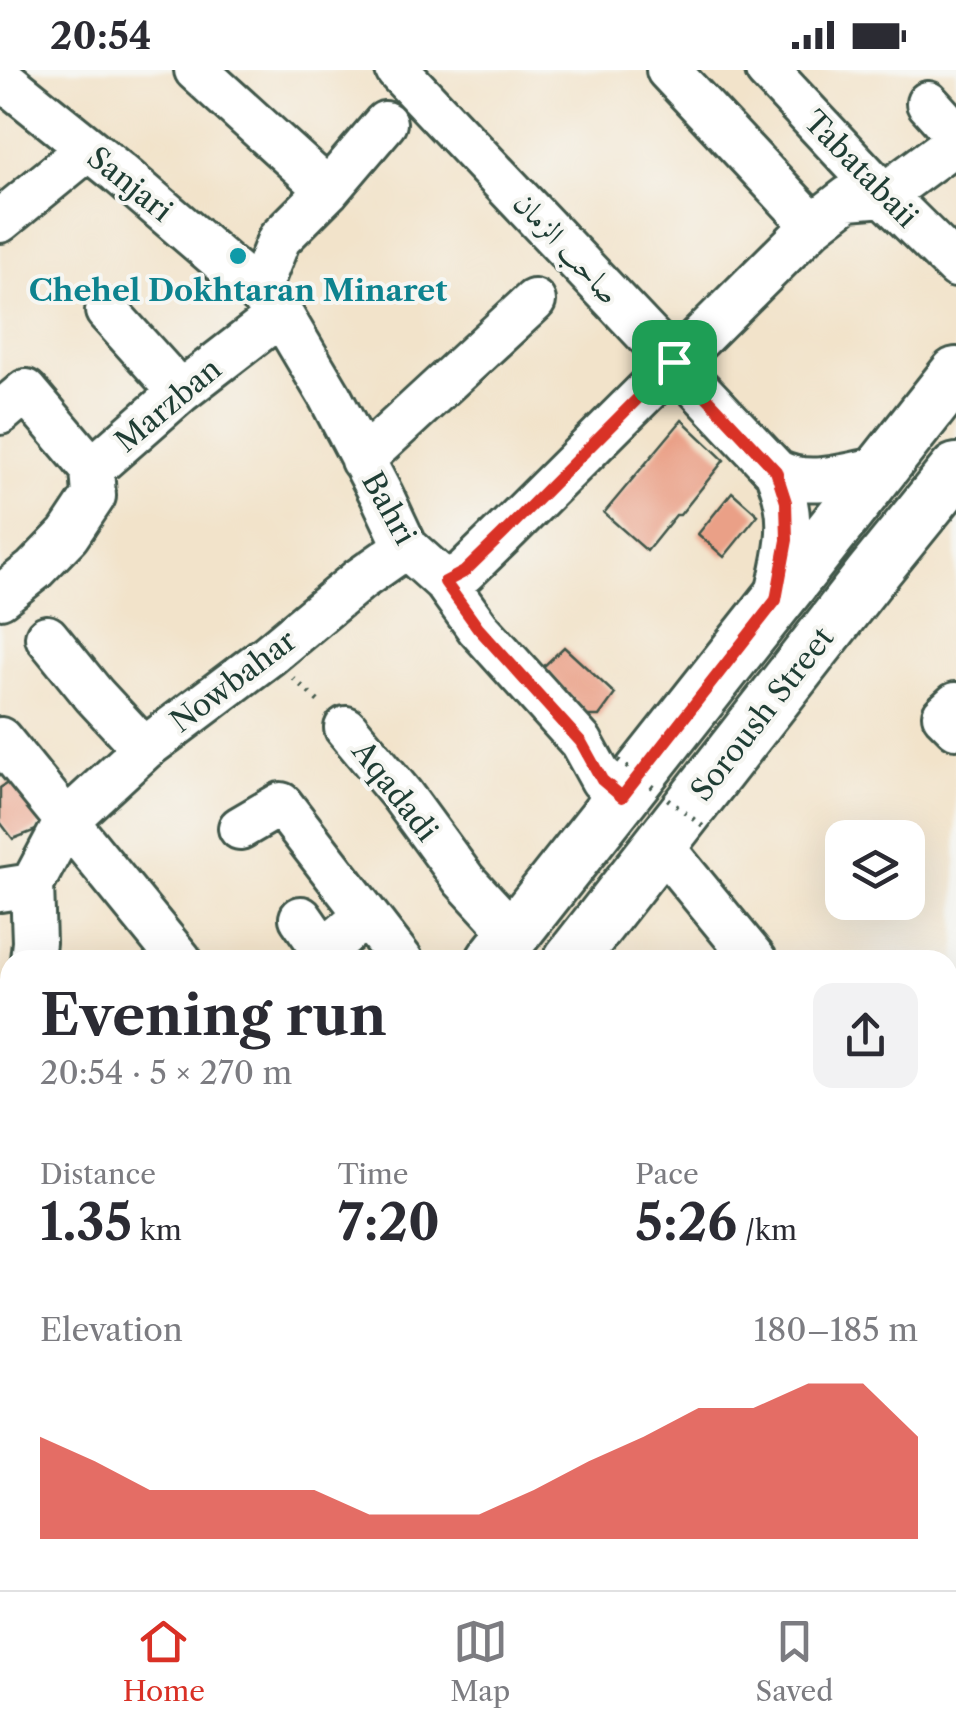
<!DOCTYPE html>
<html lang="en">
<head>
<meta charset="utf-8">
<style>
  :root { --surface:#fff; --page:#f2f2f3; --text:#2b2b33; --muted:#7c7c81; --line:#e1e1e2; --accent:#d93025 }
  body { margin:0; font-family:"Libre Caslon Text",Amiri,serif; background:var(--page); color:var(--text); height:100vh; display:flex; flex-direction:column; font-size:38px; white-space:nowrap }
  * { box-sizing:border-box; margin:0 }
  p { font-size:32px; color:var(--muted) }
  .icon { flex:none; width:55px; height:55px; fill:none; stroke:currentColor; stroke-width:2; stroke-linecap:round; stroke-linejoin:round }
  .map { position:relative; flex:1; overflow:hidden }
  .panel { position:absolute; left:0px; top:880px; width:958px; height:640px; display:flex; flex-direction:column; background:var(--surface); border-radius:30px 30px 0 0; box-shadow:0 10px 40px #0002 }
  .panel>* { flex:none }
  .buttons { position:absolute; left:825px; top:750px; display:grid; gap:20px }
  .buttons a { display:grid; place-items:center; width:100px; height:100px; border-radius:20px; background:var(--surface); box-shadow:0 10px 40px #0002; font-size:50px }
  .pin { position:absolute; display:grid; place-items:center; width:85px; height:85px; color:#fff; margin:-42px; border-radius:20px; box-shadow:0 5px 15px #0006 }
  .round { display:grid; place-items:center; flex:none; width:105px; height:105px; border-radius:20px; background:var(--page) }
  .summary { display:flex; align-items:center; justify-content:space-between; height:170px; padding:0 40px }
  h1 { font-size:55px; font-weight:700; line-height:75px }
  .figures { display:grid; grid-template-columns:repeat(3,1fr); gap:15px; height:170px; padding:10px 40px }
  .figures div { display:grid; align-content:center }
  .figures b { font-size:50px; font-weight:700 }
  .figures small { font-size:28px; font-weight:400 }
  .figures p { font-size:28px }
  .chart { height:280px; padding:20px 40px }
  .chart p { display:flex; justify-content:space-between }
  .chart svg { width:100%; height:180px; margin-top:10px; fill:var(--accent); opacity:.7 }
  .status { display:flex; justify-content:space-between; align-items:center; height:70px; padding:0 50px; background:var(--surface); direction:ltr }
  .status svg { height:28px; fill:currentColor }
  .dock { display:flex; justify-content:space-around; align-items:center; height:140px; border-top:2px solid var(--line); background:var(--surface); font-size:28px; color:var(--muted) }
  .dock a { display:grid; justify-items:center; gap:5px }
  .dock .selected { color:var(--accent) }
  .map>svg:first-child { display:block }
</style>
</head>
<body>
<div class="status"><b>20:54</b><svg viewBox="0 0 49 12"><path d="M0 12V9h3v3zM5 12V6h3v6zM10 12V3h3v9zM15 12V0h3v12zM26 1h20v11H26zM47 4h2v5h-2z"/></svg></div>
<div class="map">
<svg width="956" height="1520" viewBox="0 0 956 1520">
  <rect width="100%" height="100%" fill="#f6f6f2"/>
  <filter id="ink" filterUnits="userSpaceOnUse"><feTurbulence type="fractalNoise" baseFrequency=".01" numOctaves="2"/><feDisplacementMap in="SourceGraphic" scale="20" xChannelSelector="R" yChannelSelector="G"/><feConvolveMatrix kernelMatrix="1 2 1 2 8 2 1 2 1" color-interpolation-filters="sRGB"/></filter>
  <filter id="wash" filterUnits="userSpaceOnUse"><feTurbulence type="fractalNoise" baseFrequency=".0048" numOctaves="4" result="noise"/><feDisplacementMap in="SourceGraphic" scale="40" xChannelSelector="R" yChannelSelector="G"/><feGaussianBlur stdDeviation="2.25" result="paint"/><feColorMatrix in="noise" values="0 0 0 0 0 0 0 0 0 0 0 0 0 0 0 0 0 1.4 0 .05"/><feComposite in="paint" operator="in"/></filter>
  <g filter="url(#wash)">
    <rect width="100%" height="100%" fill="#f2e3ca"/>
    <g id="blocks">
      <path fill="#eaa087" d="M682 350 724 390 680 445H676L647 481 604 443Z
        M732 422 758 445 724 487 698 464Z
        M564 577 615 624 599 646H587L543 597Z
        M15 708 45 744 36 760 13 769 0 752V718Z"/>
    </g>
  </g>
  <g filter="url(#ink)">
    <use href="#blocks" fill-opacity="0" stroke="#3f564a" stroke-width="2.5"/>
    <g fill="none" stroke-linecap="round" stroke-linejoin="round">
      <defs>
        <path id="minor" d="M196 0 328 120
          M397 0 776 401C808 419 848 404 881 398
          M668 0 813 155
          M767 0 884 125 956 196
          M0 7 118 102 258 222 281 244 329 325 382 426 406 477 445 512 478 558 581 672 602 710 622 727
          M928 33 956 64
          M0 151 88 79
          M258 222 279 169 328 120 385 53
          M107 241 180 322
          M0 343 26 321 92 399
          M362 390 534 231
          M445 512 464 502 502 465 813 155 848 128 884 125 956 72
          M0 527 34 500 68 465 94 426 92 399 180 322 281 244
          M776 530C782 499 793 464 786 433 784 422 780 411 776 401
          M47 567 94 625 144 679
          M956 634 944 645 956 657
          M346 658 401 724 464 810 513 863
          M0 669 180 890
          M240 758 281 734 401 890
          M660 774 755 890
          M0 820 32 815 66 751 144 679 269 585 359 510 406 477
          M301 848 324 881 366 845
          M32 890 34 872 32 815
          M948 953 956 944
          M0 1063 10 987
          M0 1066 10 1117
          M948 1076 956 1085
          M0 1177 10 1173
          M948 1209 956 1197
          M948 1358 956 1363
          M948 1432 956 1420
          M406 1510 411 1520
          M643 1510 649 1520
          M580 1520 604 1510
          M892 1520 896 1510"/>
        <path id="major" d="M493 890 956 304
          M570 890 871 505 956 400
          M0 1470 10 1457
          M4 1520 12 1510
          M51 1520 59 1510"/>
      </defs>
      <use href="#minor" stroke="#3f564a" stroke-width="48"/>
      <use href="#major" stroke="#3f564a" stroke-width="58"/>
      <path stroke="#3f564a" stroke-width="5" stroke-dasharray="2.5 8" stroke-linecap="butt" d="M293 608 322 635"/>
      <use href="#minor" stroke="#fff" stroke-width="42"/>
      <use href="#major" stroke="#fff" stroke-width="52"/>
      <path stroke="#3f564a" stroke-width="5" stroke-dasharray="2.5 8" stroke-linecap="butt" d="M618 690 706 759"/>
    </g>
  </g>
  <g fill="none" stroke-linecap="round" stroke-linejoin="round" filter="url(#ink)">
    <defs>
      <path id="route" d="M674 292 776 401 786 432 787 470 776 530 622 727 602 710 581 672 478 558 445 512 464 502 502 465Z"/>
    </defs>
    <use href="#route" stroke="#fff" stroke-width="20"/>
    <use href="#route" stroke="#d93025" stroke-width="12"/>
  </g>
  <circle fill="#0f9aa8" stroke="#f6f6f2" stroke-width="4" cx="238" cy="186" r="10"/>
  <g text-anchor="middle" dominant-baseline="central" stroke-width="8" stroke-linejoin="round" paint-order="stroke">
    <g font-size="30" fill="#1f3d34" stroke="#f6f6f2">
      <text transform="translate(861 99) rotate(46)">Tabatabaii</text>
      <text transform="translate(130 114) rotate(39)">Sanjari</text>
      <text transform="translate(567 178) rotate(47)">صاحب الزمان</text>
      <text transform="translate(168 335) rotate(-40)">Marzban</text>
      <text transform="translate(389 438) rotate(61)">Bahri</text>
      <text transform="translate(233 611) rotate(-37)">Nowbahar</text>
      <text transform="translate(762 644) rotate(-52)">Soroush Street</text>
      <text transform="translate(395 721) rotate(52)">Aqadadi</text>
    </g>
    <g font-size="30" font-weight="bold" fill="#0d838f" stroke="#f6f6f2">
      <text x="238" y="220">Chehel Dokhtaran Minaret</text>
    </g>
  </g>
</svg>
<div class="buttons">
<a><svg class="icon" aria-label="layers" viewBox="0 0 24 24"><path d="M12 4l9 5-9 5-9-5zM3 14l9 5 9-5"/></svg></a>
</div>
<div class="pin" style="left:674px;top:292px;background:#1e9e55"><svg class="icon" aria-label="arrive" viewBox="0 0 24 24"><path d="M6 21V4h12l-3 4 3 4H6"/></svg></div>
<section class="panel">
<div class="summary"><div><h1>Evening run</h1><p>20:54 · 5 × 270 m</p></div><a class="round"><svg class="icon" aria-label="share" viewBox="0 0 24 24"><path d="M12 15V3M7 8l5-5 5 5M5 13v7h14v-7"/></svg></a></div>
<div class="figures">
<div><p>Distance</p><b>1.35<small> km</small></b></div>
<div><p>Time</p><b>7:20</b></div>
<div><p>Pace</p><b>5:26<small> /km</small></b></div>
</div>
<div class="chart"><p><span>Elevation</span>180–185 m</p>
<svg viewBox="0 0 160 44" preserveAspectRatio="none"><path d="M0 44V19L10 25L20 32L30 32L40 32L50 32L60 38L70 38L80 38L90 32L100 25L110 19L120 12L130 12L140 6L150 6L160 19V44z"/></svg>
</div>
</section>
</div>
<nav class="dock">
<a class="selected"><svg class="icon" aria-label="home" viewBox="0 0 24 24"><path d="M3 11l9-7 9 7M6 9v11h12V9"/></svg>Home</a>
<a><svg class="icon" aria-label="map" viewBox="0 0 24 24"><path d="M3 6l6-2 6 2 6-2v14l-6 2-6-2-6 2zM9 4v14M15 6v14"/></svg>Map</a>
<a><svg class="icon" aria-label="saved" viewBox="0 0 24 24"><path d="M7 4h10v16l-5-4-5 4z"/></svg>Saved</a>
</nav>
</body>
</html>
